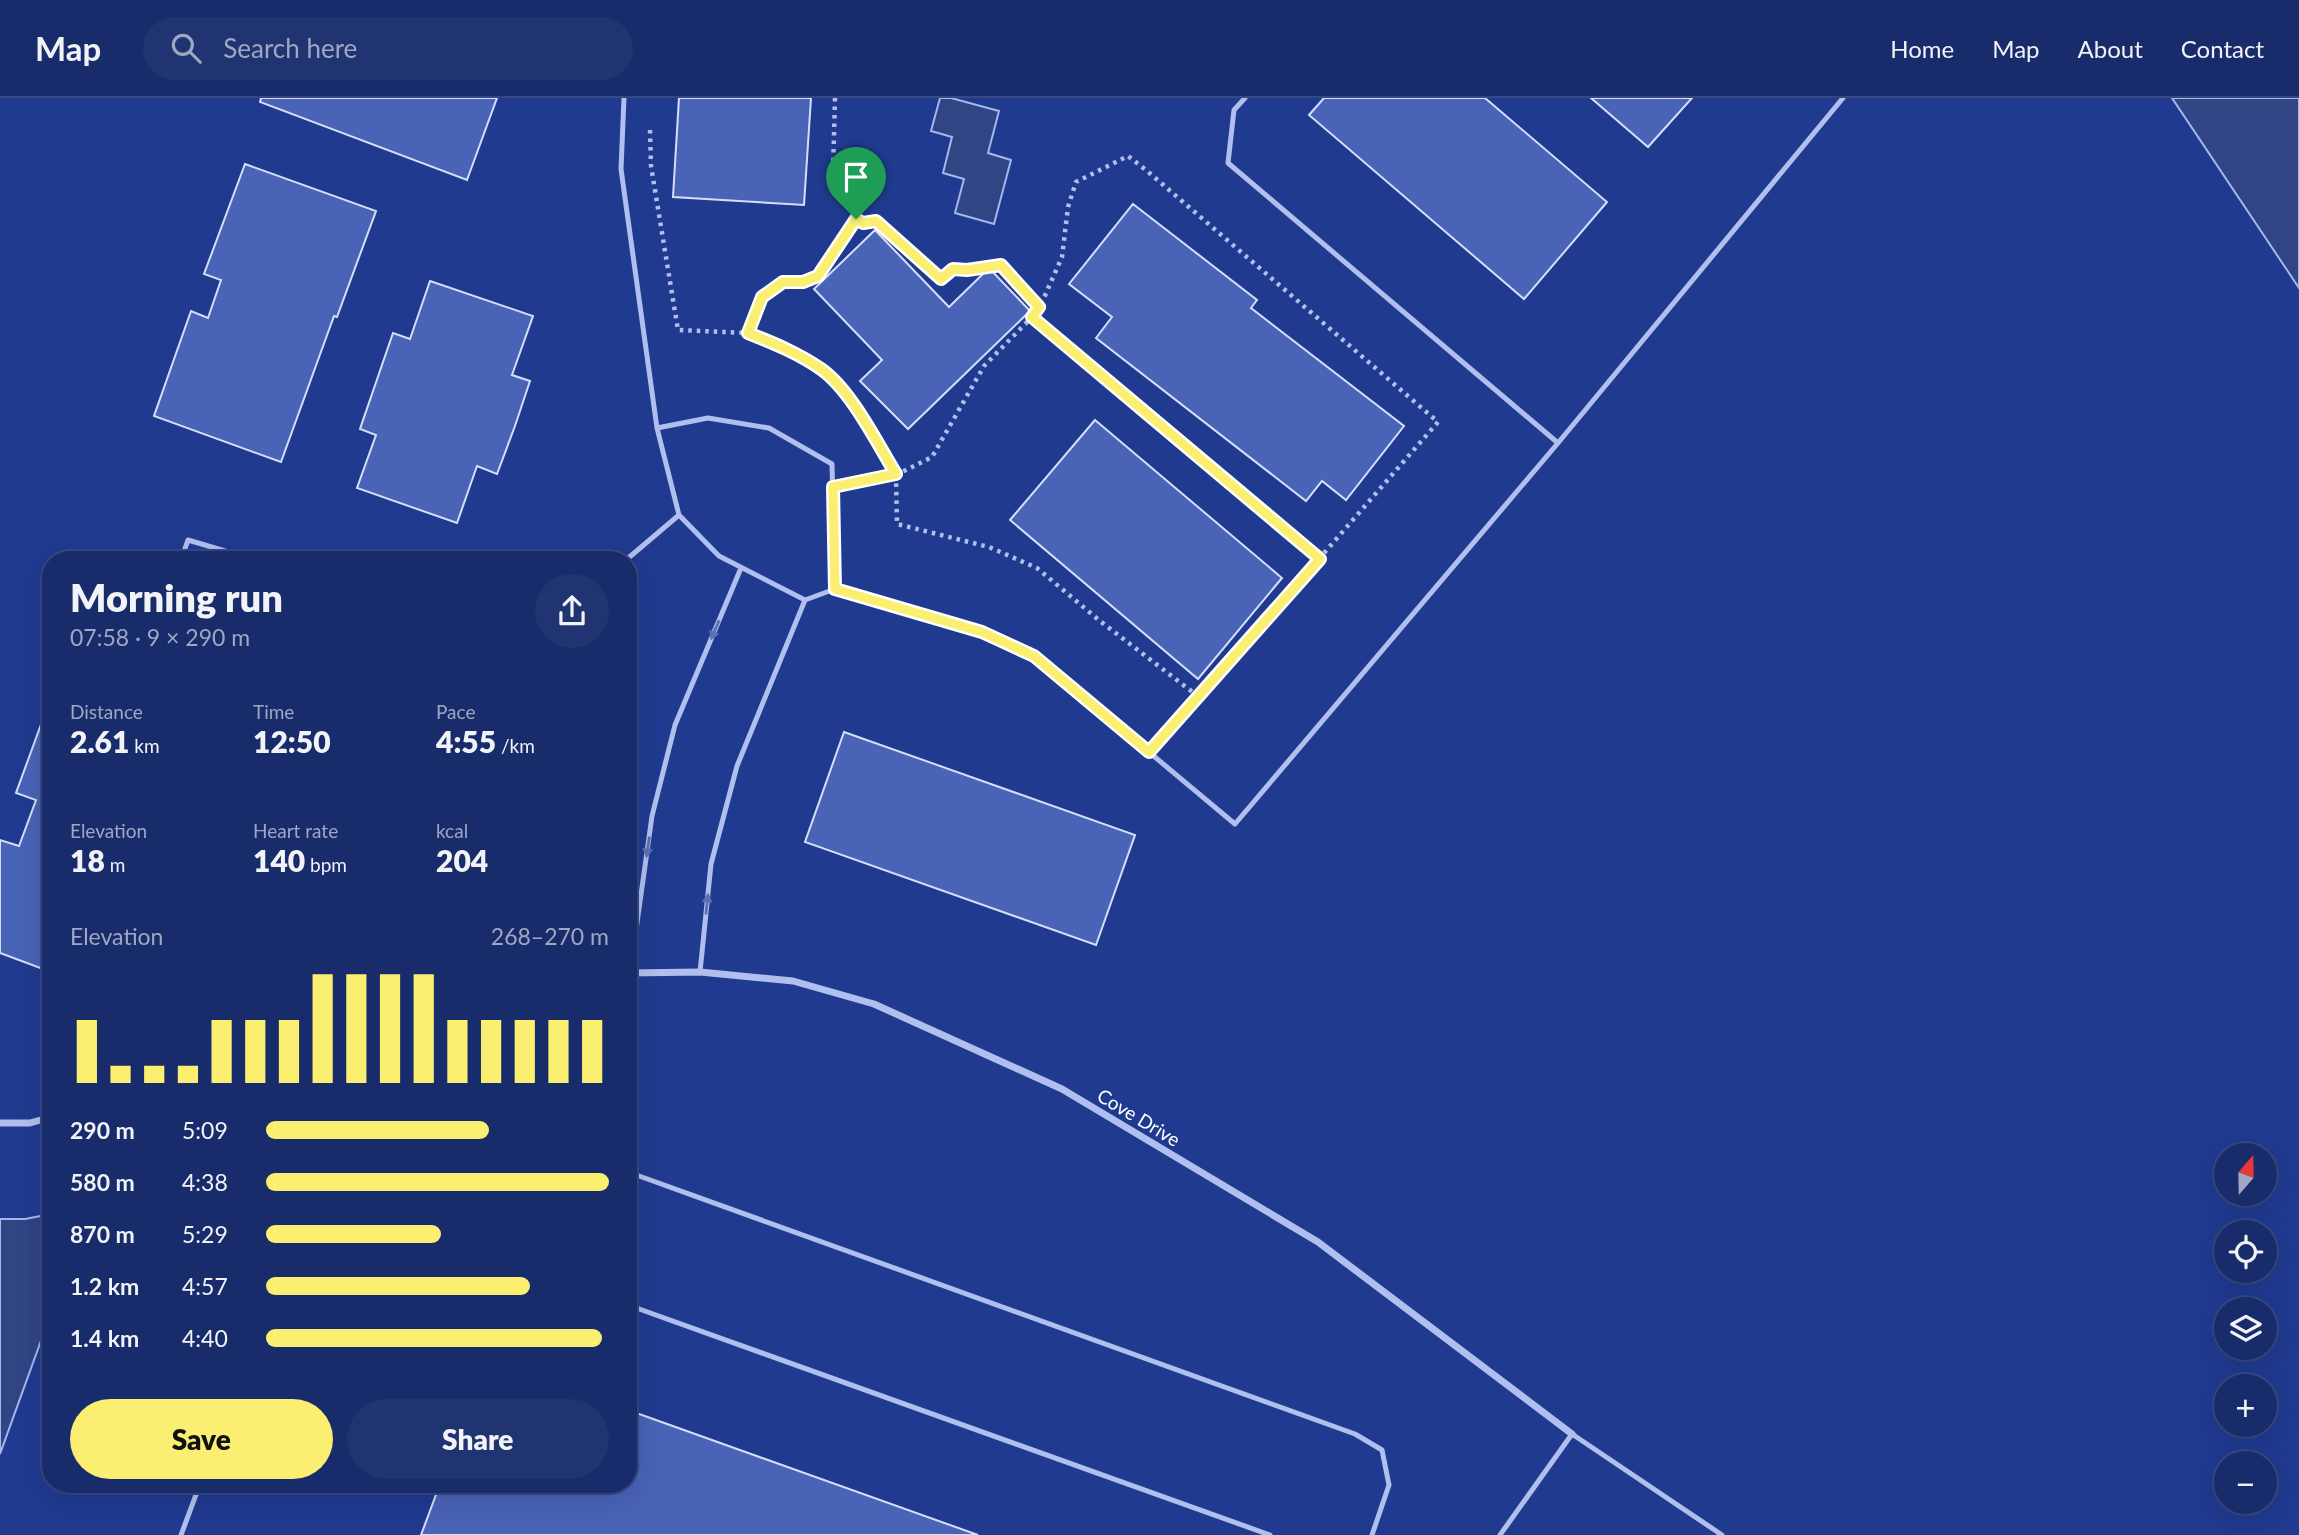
<!DOCTYPE html>
<html lang="en">
<head>
<meta charset="utf-8">
<style>
  :root { --surface:#182c6c; --page:#213472; --text:#f1f3f6; --muted:#9fa7c2; --line:#36487f; --accent:#faef71 }
  body { margin:0; font-family:Lato,sans-serif; background:var(--page); color:var(--text); height:100vh; display:flex; flex-direction:column; font-size:26px; white-space:nowrap }
  * { box-sizing:border-box; margin:0 }
  p { font-size:23px; color:var(--muted) }
  .icon { flex:none; width:38px; height:38px; fill:none; stroke:currentColor; stroke-width:2; stroke-linecap:round; stroke-linejoin:round }
  .map { position:relative; flex:1; overflow:hidden }
  .panel { position:absolute; left:42px; top:453px; width:595px; height:942px; display:flex; flex-direction:column; background:var(--surface); border-radius:28px; box-shadow:0 7px 28px #0002,0 0 0 2px var(--line) }
  .panel>* { flex:none }
  .needle { width:46px; rotate:20deg }
  .tools { position:absolute; left:2214px; top:1045px; display:grid; gap:14px }
  .tools a { display:grid; place-items:center; width:63px; height:63px; border-radius:50%; background:var(--surface); box-shadow:0 7px 28px #0002,0 0 0 2px var(--line); font-size:35px }
  .pin { position:absolute; display:grid; place-items:center; width:60px; height:60px; color:#fff; margin:-72px -30px; border-radius:50% 50% 50% 0; rotate:-45deg; box-shadow:0 0 7px #0007 }
  .pin .icon { rotate:45deg }
  .round { display:grid; place-items:center; flex:none; width:74px; height:74px; border-radius:37px; background:var(--page) }
  .headline { display:flex; align-items:center; justify-content:space-between; height:119px; padding:0 28px }
  h1 { font-size:38px; font-weight:800; line-height:52px }
  .stats { display:grid; grid-template-columns:repeat(3,1fr); gap:10px; height:119px; padding:7px 28px }
  .stats div { display:grid; align-content:center }
  .stats b { font-size:30px; font-weight:800 }
  .stats small { font-size:19px; font-weight:400 }
  .stats p { font-size:19px }
  .chart { height:196px; padding:14px 28px }
  .chart p { display:flex; justify-content:space-between }
  .chart svg { width:100%; height:126px; margin-top:7px; stroke:var(--accent); stroke-width:6 }
  .button { display:flex; gap:14px; margin-top:auto; padding:14px 28px }
  .button a { flex:1; height:80px; border-radius:42px; background:var(--accent); color:#111; font-size:28px; font-weight:800; line-height:80px; text-align:center }
  .button a+a { background:var(--page); color:var(--text) }
  ul { padding:0 28px; list-style:none; font-size:23px }
  li { display:grid; grid-template-columns:112px 84px 1fr; align-items:center; height:52px }
  li i { height:18px; border-radius:9px; background:var(--accent) }
  header { display:flex; align-items:center; gap:42px; box-sizing:border-box; height:98px; padding:0 35px; background:var(--surface); border-bottom:2px solid var(--line) }
  header strong { font-size:33px }
  nav { display:flex; gap:38px; margin-inline-start:auto; font-size:24px }
  .search { width:490px; height:63px; background:var(--page); display:flex; align-items:center; gap:18px; box-sizing:border-box; padding:0 24px; border-radius:38px; color:var(--muted); font-size:26px }
  .map>svg:first-child { display:block }
</style>
</head>
<body>
<header>
<strong>Map</strong>
<div class="search"><svg class="icon" aria-label="search" viewBox="0 0 24 24"><circle cx="10" cy="10" r="6"/><path d="M15 15l6 6"/></svg>Search here</div>
<nav><a>Home</a><a>Map</a><a>About</a><a>Contact</a></nav>
</header>
<div class="map">
<svg width="2299" height="1437" viewBox="0 0 2299 1437">
  <rect width="100%" height="100%" fill="#203a90"/>
  <path fill="#314484" stroke="#a4b7ee" stroke-width="2" d="M940 0H951L999 13 988 55 1011 62 994 126 955 115 964 81 943 75 952 39 931 33Z
    M2172 0H2299V190Z
    M51 1116V1215L0 1356V1121H25Z"/>
  <path fill="#4963b7" stroke="#d6def9" stroke-width="2" d="M261 0H497L467 82 260 4Z
    M679 0H811L804 107 673 99Z
    M1324 0H1485L1607 104 1524 201 1309 17Z
    M1591 0H1692L1648 49Z
    M245 66 376 113 337 219 334 218 281 364 154 318 191 213 208 220 221 182 204 176Z
    M1133 106 1257 202 1251 210 1404 328 1346 402 1322 383 1306 403 1096 240 1112 219 1069 186Z
    M875 132 949 209 989 170 1030 213 908 331 860 283 882 262 814 191Z
    M430 183 533 218 512 277 530 283 515 328 497 376 477 368 457 425 357 390 376 337 360 331 393 235 410 241Z
    M1095 322 1282 480 1198 581 1010 422Z
    M51 599V874L0 855V742L19 748 36 702 16 695Z
    M844 634 1135 737 1096 847 805 744Z
    M628 1312 978 1437H421L440 1386H628Z"/>
  <g fill="none" stroke-linecap="round" stroke-linejoin="round">
    <path stroke="#b0bfed" stroke-width="4.5" stroke-dasharray="3.5 5" stroke-linecap="butt" d="M835 0 833 74 840 93 856 121 863 125 876 123 941 181 953 171 967 172 1001 167 1039 209
      M650 32 651 68 678 232 748 235 790 252 823 272 858 312 896 377 897 426 989 449 1037 470 1100 523 1199 599
      M1032 219 1319 461
      M748 235 762 199 783 184H803L818 178 856 121
      M854 385 896 377 932 359 984 268 1032 219 1043 202 1062 159 1068 109 1076 84 1128 58 1146 72 1438 324 1165 638"/>
    <path stroke="#b0bfed" stroke-width="5" d="M624 0 621 71 657 330 679 417 719 458 805 502 835 491 982 534 1034 558 1235 726 1558 345 1843 0
      M1245 0 1234 12 1228 65 1558 345
      M657 330 708 320 769 330 832 366 835 491
      M181 462 188 442 256 462
      M626 462 679 417
      M700 874 711 766 737 668 805 502
      M630 875 652 718 675 627 741 470
      M628 1074 1355 1336 1382 1352 1389 1387 1372 1437
      M628 1207 1270 1437
      M181 1437 200 1386
      M1500 1437 1572 1336 1722 1437"/>
    <path stroke="#b0bfed" stroke-width="7" d="M628 875 700 874 793 883 874 906 1062 991 1318 1144 1572 1336
      M0 1025H30L51 1019"/>
  </g>
  <defs><path id="oneway-solid" d="M-6-.8H1V-3.2L6.5 0L1 3.2V.8H-6Z" transform="scale(1.75)"/></defs>
  <g fill="#5a6fb5">
    <use href="#oneway-solid" transform="translate(715 532) rotate(113)"/>
    <use href="#oneway-solid" transform="translate(648 749) rotate(98)"/>
    <use href="#oneway-solid" transform="translate(707 806) rotate(-84)"/>
  </g>
  <g fill="none" stroke-linecap="round" stroke-linejoin="round">
    <defs>
      <path id="route" d="M856 121 863 125 876 123 941 181 953 171 967 172 1001 167 1039 209 1032 219 1320 461 1149 654 1034 558 982 534 835 491 833 389 896 376C877 345 851 292 821 271 798 255 773 245 748 235L762 199 783 184H803L818 178Z"/>
    </defs>
    <use href="#route" stroke="#fff" stroke-width="14"/>
    <use href="#route" stroke="#faef71" stroke-width="9"/>
  </g>
  <g text-anchor="middle" dominant-baseline="central" stroke-width="6" stroke-linejoin="round" paint-order="stroke">
    <g font-size="19" fill="#fff" stroke="#203a90">
      <text transform="translate(1139 1019) rotate(31)">Cove Drive</text>
    </g>
  </g>
</svg>
<div class="tools">
<a><svg class="needle" viewBox="-14 -14 28 28"><path d="M0-13l5 13h-10z" fill="#e53935"/><path d="M0 13l5-13h-10z" fill="#9fa7c2"/></svg></a>
<a><svg class="icon" aria-label="locate" viewBox="0 0 24 24"><circle cx="12" cy="12" r="6"/><path d="M12 2v4M12 18v4M2 12h4M18 12h4"/></svg></a>
<a><svg class="icon" aria-label="layers" viewBox="0 0 24 24"><path d="M12 4l9 5-9 5-9-5zM3 14l9 5 9-5"/></svg></a>
<a>+</a>
<a>−</a>
</div>
<div class="pin" style="left:856px;top:121px;background:#1e9e55"><svg class="icon" aria-label="arrive" viewBox="0 0 24 24"><path d="M6 21V4h12l-3 4 3 4H6"/></svg></div>
<section class="panel">
<div class="headline"><div><h1>Morning run</h1><p>07:58 · 9 × 290 m</p></div><a class="round"><svg class="icon" aria-label="share" viewBox="0 0 24 24"><path d="M12 15V3M7 8l5-5 5 5M5 13v7h14v-7"/></svg></a></div>
<div class="stats">
<div><p>Distance</p><b>2.61<small> km</small></b></div>
<div><p>Time</p><b>12:50</b></div>
<div><p>Pace</p><b>4:55<small> /km</small></b></div>
</div>
<div class="stats">
<div><p>Elevation</p><b>18<small> m</small></b></div>
<div><p>Heart rate</p><b>140<small> bpm</small></b></div>
<div><p>kcal</p><b>204</b></div>
</div>
<div class="chart"><p><span>Elevation</span>268–270 m</p>
<svg viewBox="0 0 160 44" preserveAspectRatio="none"><path d="M5 44V22M15 44V38M25 44V38M35 44V38M45 44V22M55 44V22M65 44V22M75 44V6M85 44V6M95 44V6M105 44V6M115 44V22M125 44V22M135 44V22M145 44V22M155 44V22"/></svg>
</div>
<ul>
<li><b>290 m</b>5:09<i style="width:65%"></i></li>
<li><b>580 m</b>4:38<i style="width:100%"></i></li>
<li><b>870 m</b>5:29<i style="width:51%"></i></li>
<li><b>1.2 km</b>4:57<i style="width:77%"></i></li>
<li><b>1.4 km</b>4:40<i style="width:98%"></i></li>
</ul>
<div class="button"><a>Save</a><a>Share</a></div>
</section>
</div>
</body>
</html>
